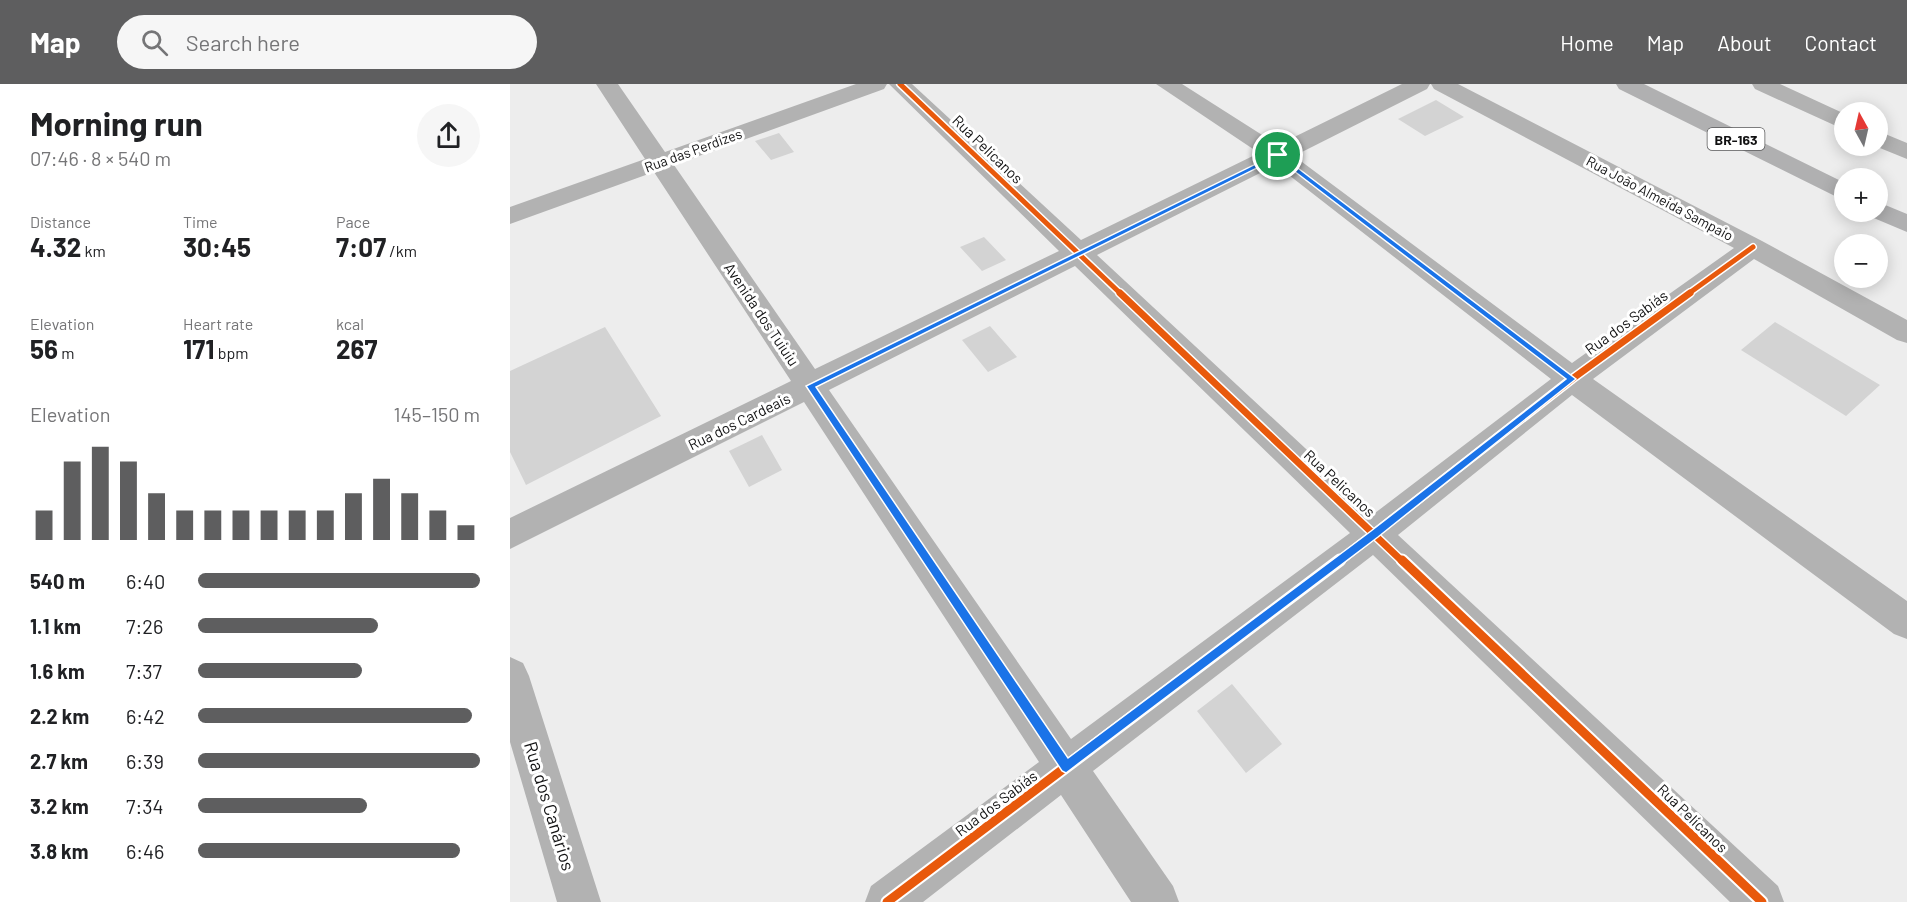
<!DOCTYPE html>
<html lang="en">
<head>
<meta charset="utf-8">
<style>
  :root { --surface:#fff; --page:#f6f6f6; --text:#202124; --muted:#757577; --accent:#5e5e5f }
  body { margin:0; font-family:Barlow,sans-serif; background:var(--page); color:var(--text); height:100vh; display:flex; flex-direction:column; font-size:22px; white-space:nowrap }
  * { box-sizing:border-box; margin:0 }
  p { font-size:20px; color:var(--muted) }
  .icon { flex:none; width:33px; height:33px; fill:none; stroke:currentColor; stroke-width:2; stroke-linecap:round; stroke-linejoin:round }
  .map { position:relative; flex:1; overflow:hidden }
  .sheet { display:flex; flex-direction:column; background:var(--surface); width:510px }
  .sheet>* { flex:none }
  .needle { width:39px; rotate:352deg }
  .fabs { position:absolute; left:1324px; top:18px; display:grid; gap:12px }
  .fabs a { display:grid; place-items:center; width:54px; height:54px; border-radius:50%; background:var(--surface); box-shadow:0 3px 15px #0003; font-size:30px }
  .pin { position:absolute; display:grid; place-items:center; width:51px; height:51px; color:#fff; margin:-26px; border:3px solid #fff; border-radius:50%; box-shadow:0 2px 6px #0007 }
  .round { display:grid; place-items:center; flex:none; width:63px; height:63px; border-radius:32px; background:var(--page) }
  .head { display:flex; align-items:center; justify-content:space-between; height:102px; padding:0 30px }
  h1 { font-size:33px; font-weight:700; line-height:45px }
  .figures { display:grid; grid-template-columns:repeat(3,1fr); gap:9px; height:102px; padding:6px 30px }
  .figures div { display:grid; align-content:center }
  .figures b { font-size:26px; font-weight:700 }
  .figures small { font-size:16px; font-weight:400 }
  .figures p { font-size:16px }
  .chart { height:168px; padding:12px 30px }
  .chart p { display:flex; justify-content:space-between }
  .chart svg { width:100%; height:108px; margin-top:6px; stroke:var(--accent); stroke-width:6 }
  ul { padding:0 30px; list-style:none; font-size:20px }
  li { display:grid; grid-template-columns:96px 72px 1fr; align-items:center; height:45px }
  li i { height:15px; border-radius:8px; background:var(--accent) }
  header { display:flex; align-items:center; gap:36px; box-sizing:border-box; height:84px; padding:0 30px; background:var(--accent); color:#fff }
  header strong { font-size:28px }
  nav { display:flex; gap:33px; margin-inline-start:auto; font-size:21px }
  .search { width:420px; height:54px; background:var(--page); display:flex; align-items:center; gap:15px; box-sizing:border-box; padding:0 21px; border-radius:33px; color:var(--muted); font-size:22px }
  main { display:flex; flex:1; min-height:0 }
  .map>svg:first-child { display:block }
</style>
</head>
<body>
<header>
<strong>Map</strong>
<div class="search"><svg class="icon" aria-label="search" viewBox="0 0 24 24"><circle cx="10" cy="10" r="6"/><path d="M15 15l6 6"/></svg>Search here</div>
<nav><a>Home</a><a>Map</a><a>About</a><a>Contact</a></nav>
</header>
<main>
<section class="sheet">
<div class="head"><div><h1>Morning run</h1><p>07:46 · 8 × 540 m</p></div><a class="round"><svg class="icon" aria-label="share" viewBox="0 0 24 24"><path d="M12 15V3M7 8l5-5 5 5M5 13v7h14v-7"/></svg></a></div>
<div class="figures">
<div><p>Distance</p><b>4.32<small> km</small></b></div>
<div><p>Time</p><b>30:45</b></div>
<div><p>Pace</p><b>7:07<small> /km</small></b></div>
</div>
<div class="figures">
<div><p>Elevation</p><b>56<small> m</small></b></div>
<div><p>Heart rate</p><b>171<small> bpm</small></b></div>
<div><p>kcal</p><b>267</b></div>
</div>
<div class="chart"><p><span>Elevation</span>145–150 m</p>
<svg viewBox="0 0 160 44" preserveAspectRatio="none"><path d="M5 44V32M15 44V12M25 44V6M35 44V12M45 44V25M55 44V32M65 44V32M75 44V32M85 44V32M95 44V32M105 44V32M115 44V25M125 44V19M135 44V25M145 44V32M155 44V38"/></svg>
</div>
<ul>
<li><b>540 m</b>6:40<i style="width:100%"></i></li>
<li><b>1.1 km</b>7:26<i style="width:64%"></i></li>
<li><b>1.6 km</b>7:37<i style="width:58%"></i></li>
<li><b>2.2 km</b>6:42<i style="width:97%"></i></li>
<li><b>2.7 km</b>6:39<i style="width:100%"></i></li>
<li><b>3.2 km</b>7:34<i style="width:60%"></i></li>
<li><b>3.8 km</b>6:46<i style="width:93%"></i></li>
</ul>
</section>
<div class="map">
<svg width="1397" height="818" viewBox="0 0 1397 818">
  <rect width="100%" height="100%" fill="#ededed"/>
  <path fill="#d3d3d3" d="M926 16 954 33 915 52 888 35Z
    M269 49 284 68 261 76 245 57Z
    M474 153 496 176 472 187 450 163Z
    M1265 238 1370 301 1336 332 1231 266Z
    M480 242 507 273 478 288 452 256Z
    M95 243 151 332 16 401 0 368V287Z
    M252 351 272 386 239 403 219 367Z
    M722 600 772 660 736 689 687 627Z"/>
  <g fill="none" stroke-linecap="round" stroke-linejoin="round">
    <path fill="#b2b2b2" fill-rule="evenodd" d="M86 0H108L155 68 346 0H377L374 5 164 81 305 285 549 167 379 0H402L571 156 749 69 646 0H672L768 61 892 0H920L917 5 784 72 1062 279 1224 164 924 5 921 0H948L1252 157 1397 236V259L1387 256 1244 175 1083 295 1397 517V555L1384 550 1062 311 888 451 1268 802 1274 818H1220L863 471 583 687 663 802 669 818H621L551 711 413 818H355L361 802 529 678 294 318 0 465V434L281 297 144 88 0 140V123L135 75ZM766 81 1041 295 865 429 587 171ZM565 182 840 449 561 655 319 306Z
      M1242 0H1270L1335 30V46L1245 5Z
      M1368 47 1397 59V75L1365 62H1368Z
      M0 573 13 579 19 592 91 818H47L0 658Z"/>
    <path fill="#b0b0b1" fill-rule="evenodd" d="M1106 0H1134L1335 99V117L1109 5Z
      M1368 118 1397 130V148L1359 132 1356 128H1368Z"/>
    <defs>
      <path id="cycleway-far2" d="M390 0 611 210
        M1178 210 1243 163"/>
      <path id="cycleway-far1" d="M610 209 893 478
        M828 478 1062 295 1180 209"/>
      <path id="cycleway" d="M892 476 1252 818
        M377 818 830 476"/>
    </defs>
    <use href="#cycleway-far2" stroke="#fff" stroke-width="8"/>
    <use href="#cycleway-far1" stroke="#fff" stroke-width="10"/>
    <use href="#cycleway" stroke="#fff" stroke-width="13"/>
    <use href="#cycleway-far2" stroke="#e8590c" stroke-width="5"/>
    <use href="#cycleway-far1" stroke="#e8590c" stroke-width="7"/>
    <use href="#cycleway" stroke="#e8590c" stroke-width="9"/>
  </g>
  <path fill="#1a73e8" stroke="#fff" stroke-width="1.5" fill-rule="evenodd" d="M768 69 1066 295 868 453 556 689 552 687 296 302ZM767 74 1056 295 861 447 558 674 306 303Z"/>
  <g text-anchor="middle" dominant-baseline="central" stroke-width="6" stroke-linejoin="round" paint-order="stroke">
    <rect fill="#fff" stroke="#585859" stroke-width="1.5" x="1197.5" y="44" width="57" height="22" rx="4.5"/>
    <g font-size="14" font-weight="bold" fill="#111112">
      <text x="1226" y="55">BR-163</text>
    </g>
    <g font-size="14" fill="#111112" stroke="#fff">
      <text transform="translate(183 66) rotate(-20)">Rua das Perdizes</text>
      <text transform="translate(1150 114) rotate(28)">Rua João Almeida Sampaio</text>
    </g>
    <g font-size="15" fill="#111112" stroke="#fff">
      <text transform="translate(478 65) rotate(44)">Rua Pelicanos</text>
      <text transform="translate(252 230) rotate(56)">Avenida dos Tuiuiu</text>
      <text transform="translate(1116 238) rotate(-36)">Rua dos Sabiás</text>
      <text transform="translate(229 337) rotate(-26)">Rua dos Cardeais</text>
      <text transform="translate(830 399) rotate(43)">Rua Pelicanos</text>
      <text transform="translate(486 719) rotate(-37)">Rua dos Sabiás</text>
      <text transform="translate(1183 734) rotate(44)">Rua Pelicanos</text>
    </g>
    <g font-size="18" fill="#111112" stroke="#fff">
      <text transform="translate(40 722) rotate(73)">Rua dos Canários</text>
    </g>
  </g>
</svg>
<div class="fabs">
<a><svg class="needle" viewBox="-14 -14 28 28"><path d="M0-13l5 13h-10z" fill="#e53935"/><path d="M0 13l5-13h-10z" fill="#757577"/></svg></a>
<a>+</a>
<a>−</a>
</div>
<div class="pin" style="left:768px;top:71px;background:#1e9e55"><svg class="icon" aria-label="arrive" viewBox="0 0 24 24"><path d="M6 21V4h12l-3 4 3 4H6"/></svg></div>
</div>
</main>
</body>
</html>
